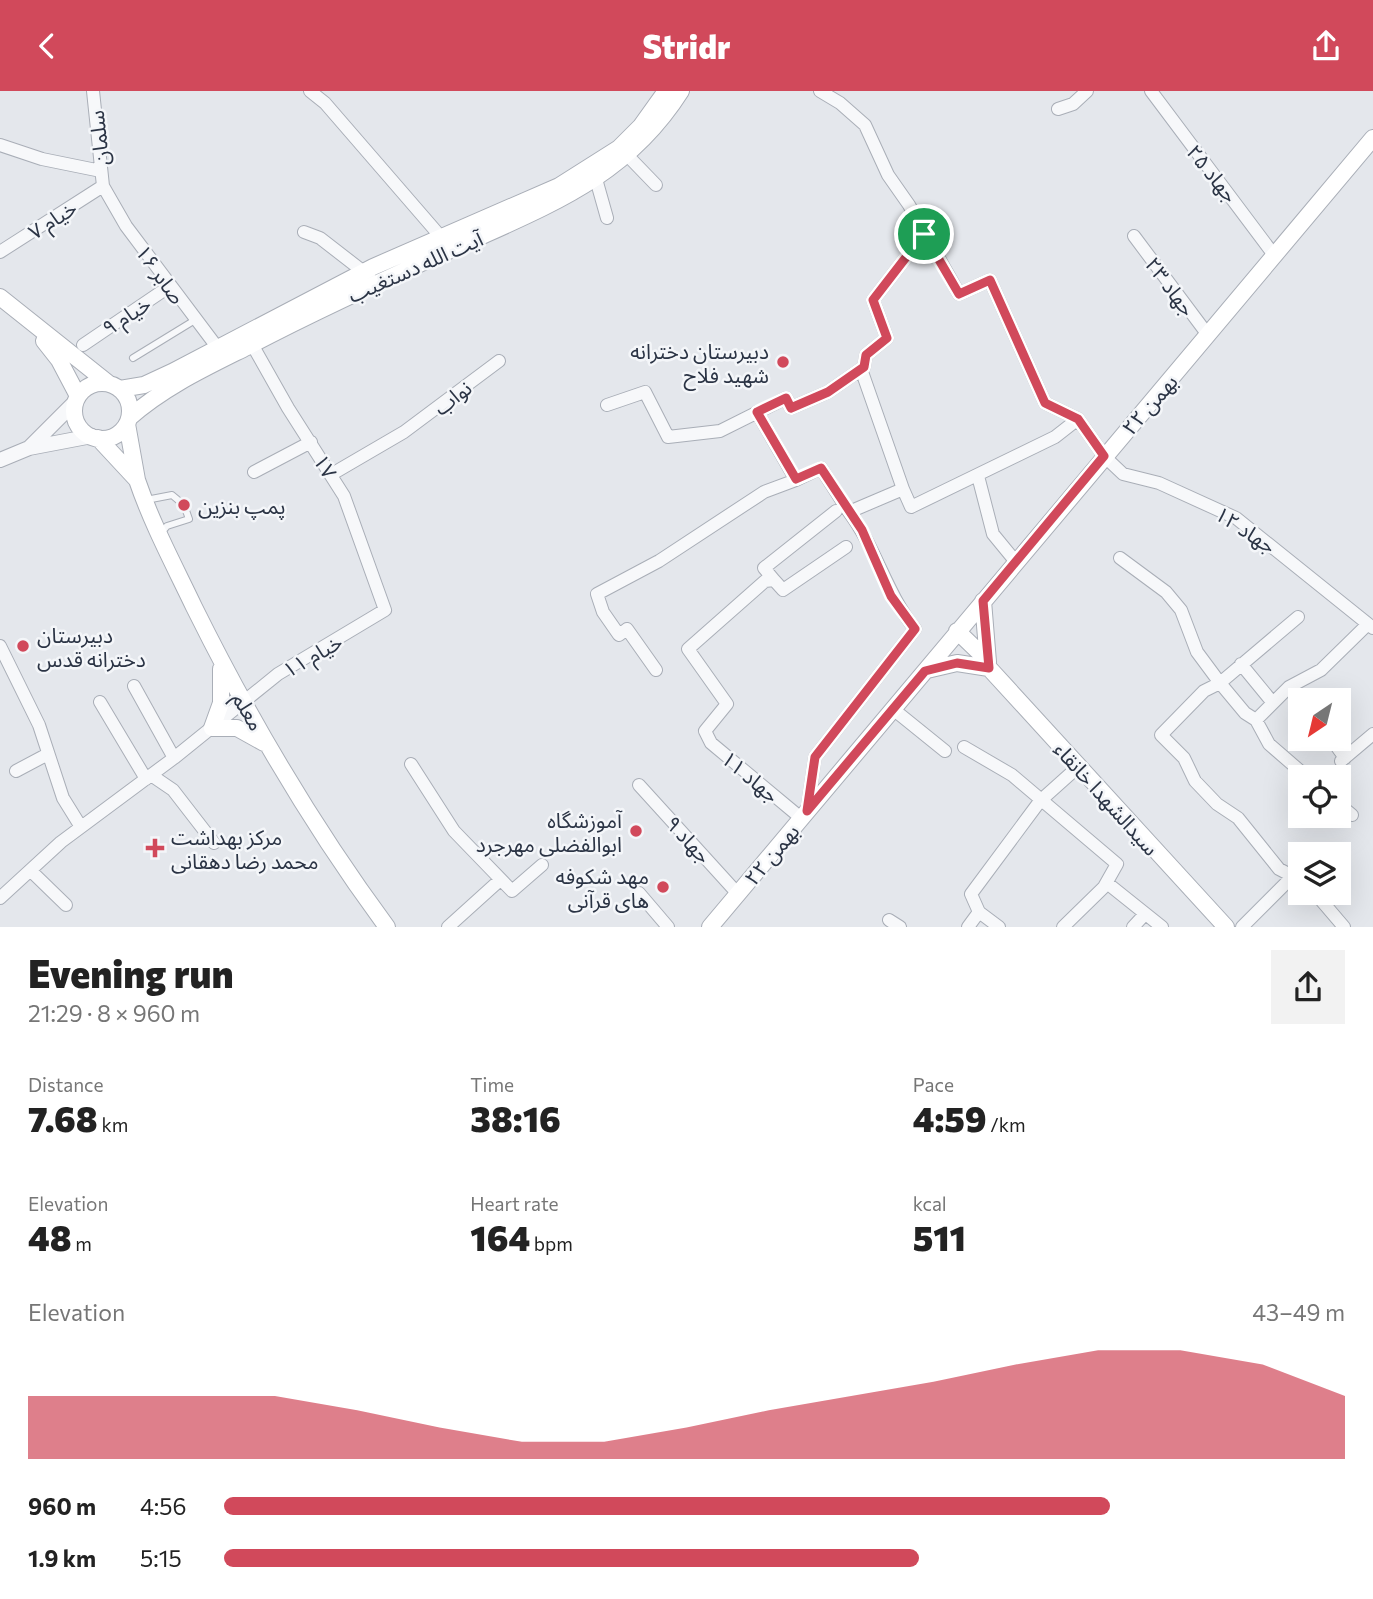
<!DOCTYPE html>
<html lang="en">
<head>
<meta charset="utf-8">
<style>
  :root { --surface:#fff; --page:#f2f2f2; --text:#222; --muted:#767676; --accent:#d1495b }
  body { margin:0; font-family:Commissioner,"Noto Sans Arabic",sans-serif; background:var(--page); color:var(--text); height:100vh; display:flex; flex-direction:column; font-size:26px; white-space:nowrap }
  * { box-sizing:border-box; margin:0 }
  p { font-size:23px; color:var(--muted) }
  .icon { flex:none; width:38px; height:38px; fill:none; stroke:currentColor; stroke-width:2; stroke-linecap:round; stroke-linejoin:round }
  .map { position:relative; height:836px; overflow:hidden }
  .details { display:flex; flex-direction:column; background:var(--surface); flex:1 }
  .details>* { flex:none }
  .needle { width:46px; rotate:215deg }
  .tools { position:absolute; left:1288px; top:597px; display:grid; gap:14px }
  .tools a { display:grid; place-items:center; width:63px; height:63px; border-radius:0px; background:var(--surface); box-shadow:0 7px 28px #0002; font-size:35px }
  .pin { position:absolute; display:grid; place-items:center; width:60px; height:60px; color:#fff; margin:-30px; border:4px solid #fff; border-radius:50%; box-shadow:0 2px 7px #0007 }
  .round { display:grid; place-items:center; flex:none; width:74px; height:74px; border-radius:0px; background:var(--page) }
  .headline { display:flex; align-items:center; justify-content:space-between; height:119px; padding:0 28px }
  h1 { font-size:38px; font-weight:800; line-height:52px }
  .metrics { display:grid; grid-template-columns:repeat(3,1fr); gap:10px; height:119px; padding:7px 28px }
  .metrics div { display:grid; align-content:center }
  .metrics b { font-size:35px; font-weight:800 }
  .metrics small { font-size:19px; font-weight:400 }
  .metrics p { font-size:19px }
  .chart { height:196px; padding:14px 28px }
  .chart p { display:flex; justify-content:space-between }
  .chart svg { width:100%; height:126px; margin-top:7px; fill:var(--accent); opacity:.7 }
  ul { padding:0 28px; list-style:none; font-size:23px }
  li { display:grid; grid-template-columns:112px 84px 1fr; align-items:center; height:52px }
  li i { height:18px; border-radius:9px; background:var(--accent) }
  header { display:flex; justify-content:space-between; align-items:center; height:91px; padding:0 28px; background:var(--accent); color:#fff; font-size:32px; font-weight:800 }
  .map>svg:first-child { display:block }
</style>
</head>
<body>
<header><svg class="icon" aria-label="back" viewBox="0 0 24 24"><path d="M15 5l-7 7 7 7"/></svg>Stridr<svg class="icon" aria-label="share" viewBox="0 0 24 24"><path d="M12 15V3M7 8l5-5 5 5M5 13v7h14v-7"/></svg></header>
<div class="map">
<svg width="1373" height="836" viewBox="0 0 1373 836">
  <rect width="100%" height="100%" fill="#e4e7ec"/>
  <g fill="none" stroke-linecap="round" stroke-linejoin="round">
    <defs>
      <path id="service" d="M133 267 195 229
        M146 409 172 404 184 414 189 428 167 435 160 443"/>
      <path id="minor" d="M93 0 103 95 126 135 223 264
        M310 0 325 12 447 153
        M820 0 840 12 865 34 888 84 909 114 959 203 990 189 1045 312 1078 328 1104 365 1123 383 1159 392 1236 427 1373 537
        M1151 0 1274 164
        M1058 18 1073 13 1087 0
        M0 54 42 68 101 80
        M627 64 656 94
        M596 88 607 127
        M304 141 320 147 369 185
        M1134 145 1208 244
        M0 161 103 95
        M83 254 170 195
        M607 314 645 301 668 346 720 340 786 307 791 317 828 301 864 276 866 264 887 247 873 209 924 143
        M757 321 796 389 821 377 849 421 903 398 861 278
        M254 381 311 351
        M332 383 404 341 499 270
        M978 385 993 443 1016 471
        M903 398 911 416 1055 346 1078 328
        M1120 467 1166 501 1181 519 1197 561 1220 592 1298 526
        M774 489 764 477 836 420
        M0 555 39 634 63 707 81 736
        M1241 573 1273 612
        M656 579 627 538 619 544 603 521 597 503 659 470 764 401 796 389
        M134 595 174 667
        M100 611 146 688
        M893 618 945 660
        M1256 629 1289 596 1321 579 1368 533
        M1332 649 1345 667
        M964 656 1012 684 1117 773 1104 796 1063 836
        M1341 670 1373 643
        M411 673 454 740 512 800 542 774
        M16 680 48 663
        M151 684 173 699 214 752
        M639 694 738 803
        M1339 713 1352 724
        M807 720 815 666 915 538C886 502 876 457 849 421
        M801 727 711 652 705 640 727 613 688 558 765 490 774 489 783 499 846 456
        M31 780 66 814
        M1300 789 1279 778 1238 727 1217 713 1195 690 1184 667 1161 644 1204 600 1220 592 1245 622 1256 629 1269 653 1307 686
        M1107 792 1162 836
        M639 802 668 836
        M1315 802 1344 836
        M0 807 61 751 174 667 278 583 385 519 344 405 288 317 249 248
        M889 829 900 836
        M448 836 500 789
        M968 836 979 821
        M999 836 979 821 971 803 1040 710 1079 675
        M1133 836 1145 823
        M1242 836 1293 785"/>
      <path id="tertiary" d="M30 356 75 311
        M0 369 29 357 92 345"/>
      <path id="secondary" d="M0 206 108 292
        M44 250 59 269 78 305
        M74 320a28 28 0 1 1 56 0a28 28 0 1 1-56 0Z
        M120 298 144 294 172 281 373 176 559 95 619 57 641 35 666 0
        M129 327C164 296 205 277 247 256 321 217 396 183 473 149 557 111 629 82 681 0
        M98 347 137 389 127 333
        M137 389C152 433 174 474 194 516 249 627 313 736 387 836
        M983 510 988 571
        M957 540 982 564 989 577 1226 836
        M221 578V612L212 637H237L264 652
        M927 579 957 572 989 577
        M710 836 1373 47"/>
    </defs>
    <use href="#service" stroke="#a9aeb7" stroke-width="8"/>
    <use href="#minor" stroke="#a9aeb7" stroke-width="14"/>
    <use href="#tertiary" stroke="#a9aeb7" stroke-width="16"/>
    <use href="#secondary" stroke="#a9aeb7" stroke-width="18"/>
    <use href="#service" stroke="#f7f8fa" stroke-width="6"/>
    <use href="#minor" stroke="#f7f8fa" stroke-width="12"/>
    <use href="#tertiary" stroke="#f7f8fa" stroke-width="14"/>
    <use href="#secondary" stroke="#fff" stroke-width="16"/>
  </g>
  <g fill="none" stroke-linecap="round" stroke-linejoin="round">
    <defs>
      <path id="route" d="M924 143 959 203 990 189 1045 312 1078 328 1104 365 983 510 989 577 957 572 925 580 807 720 815 666 915 538 891 505 862 439 821 377 796 388 757 321 786 307 791 317 828 301 864 276 866 264 887 247 873 209Z"/>
    </defs>
    <use href="#route" stroke="#fff" stroke-width="14"/>
    <use href="#route" stroke="#d1495b" stroke-width="9"/>
  </g>
  <g fill="#d1495b" stroke="#f4f6f9" stroke-width="2.5">
    <circle cx="783" cy="271" r="7"/>
    <circle cx="184" cy="414" r="7"/>
    <circle cx="23" cy="555" r="7"/>
    <circle cx="636" cy="740" r="7"/>
    <path d="M151.5 746.5h7v7h7v7h-7v7h-7v-7h-7v-7h7z"/>
    <circle cx="663" cy="796" r="7"/>
  </g>
  <g text-anchor="middle" dominant-baseline="central" stroke-width="5" stroke-linejoin="round" paint-order="stroke">
    <g font-size="21" fill="#2b3445" stroke="#f4f6f9">
      <text transform="translate(98 47) rotate(-96)">سلمان</text>
      <text transform="translate(1213 82) rotate(51)">جهاد ۲۵</text>
      <text transform="translate(52 128) rotate(-33)">خیام ۷</text>
      <text transform="translate(415 175) rotate(-24)">آیت الله دستغیب</text>
      <text transform="translate(161 183) rotate(54)">صابر ۱۶</text>
      <text transform="translate(1171 195) rotate(53)">جهاد ۲۳</text>
      <text transform="translate(126 224) rotate(-33)">خیام ۹</text>
      <text transform="translate(452 306) rotate(-38)">نواب</text>
      <text transform="translate(1149 313) rotate(-49)">۲۲ بهمن</text>
      <text transform="translate(326 375) rotate(58)">۱۷</text>
      <text transform="translate(1246 438) rotate(33)">جهاد ۱۲</text>
      <text transform="translate(312 564) rotate(-30)">خیام ۱۱</text>
      <text transform="translate(249 620) rotate(60)">معلم</text>
      <text transform="translate(751 685) rotate(40)">جهاد ۱۱</text>
      <text transform="translate(1107 707) rotate(48)">سیدالشهدا خانقاء</text>
      <text transform="translate(689 748) rotate(47)">جهاد ۹</text>
      <text transform="translate(771 763) rotate(-50)">۲۲ بهمن</text>
    </g>
    <g font-size="21" fill="#2b3445" stroke="#f4f6f9" text-anchor="end">
      <text x="769" y="259">دبیرستان دخترانه<tspan x="769" dy="24">شهید فلاح</tspan></text>
      <text x="198" y="414" text-anchor="start">پمپ بنزین</text>
      <text x="37" y="543" text-anchor="start">دبیرستان<tspan x="37" dy="24">دخترانه قدس</tspan></text>
      <text x="622" y="728">آموزشگاه<tspan x="622" dy="24">ابوالفضلی مهرجرد</tspan></text>
      <text x="171" y="745" text-anchor="start">مرکز بهداشت<tspan x="171" dy="24">محمد رضا دهقانی</tspan></text>
      <text x="649" y="784">مهد شکوفه<tspan x="649" dy="24">های قرآنی</tspan></text>
    </g>
  </g>
</svg>
<div class="tools">
<a><svg class="needle" viewBox="-14 -14 28 28"><path d="M0-13l5 13h-10z" fill="#e53935"/><path d="M0 13l5-13h-10z" fill="#767676"/></svg></a>
<a><svg class="icon" aria-label="locate" viewBox="0 0 24 24"><circle cx="12" cy="12" r="6"/><path d="M12 2v4M12 18v4M2 12h4M18 12h4"/></svg></a>
<a><svg class="icon" aria-label="layers" viewBox="0 0 24 24"><path d="M12 4l9 5-9 5-9-5zM3 14l9 5 9-5"/></svg></a>
</div>
<div class="pin" style="left:924px;top:143px;background:#1e9e55"><svg class="icon" aria-label="arrive" viewBox="0 0 24 24"><path d="M6 21V4h12l-3 4 3 4H6"/></svg></div>
</div>
<section class="details">
<div class="headline"><div><h1>Evening run</h1><p>21:29 · 8 × 960 m</p></div><a class="round"><svg class="icon" aria-label="share" viewBox="0 0 24 24"><path d="M12 15V3M7 8l5-5 5 5M5 13v7h14v-7"/></svg></a></div>
<div class="metrics">
<div><p>Distance</p><b>7.68<small> km</small></b></div>
<div><p>Time</p><b>38:16</b></div>
<div><p>Pace</p><b>4:59<small> /km</small></b></div>
</div>
<div class="metrics">
<div><p>Elevation</p><b>48<small> m</small></b></div>
<div><p>Heart rate</p><b>164<small> bpm</small></b></div>
<div><p>kcal</p><b>511</b></div>
</div>
<div class="chart"><p><span>Elevation</span>43–49 m</p>
<svg viewBox="0 0 160 44" preserveAspectRatio="none"><path d="M0 44V22L10 22L20 22L30 22L40 27L50 33L60 38L70 38L80 33L90 27L100 22L110 17L120 11L130 6L140 6L150 11L160 22V44z"/></svg>
</div>
<ul>
<li><b>960 m</b>4:56<i style="width:79%"></i></li>
<li><b>1.9 km</b>5:15<i style="width:62%"></i></li>
</ul>
</section>
</body>
</html>
